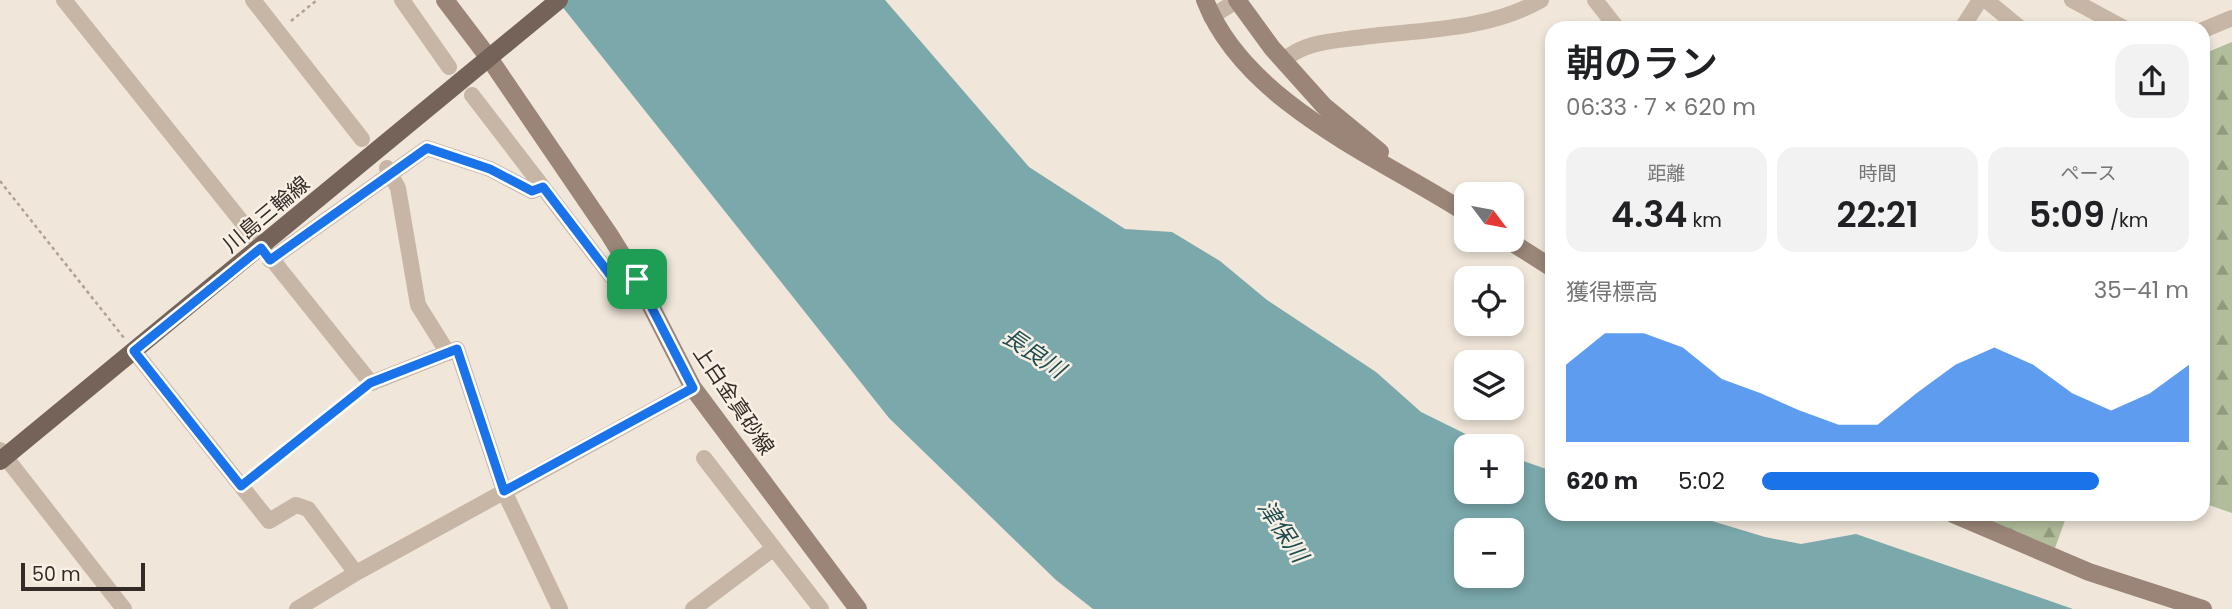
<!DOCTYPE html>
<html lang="ja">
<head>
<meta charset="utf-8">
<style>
  :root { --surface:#fff; --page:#f2f2f2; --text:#202124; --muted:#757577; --accent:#1a73e8 }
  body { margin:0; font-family:Poppins,"Noto Sans JP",sans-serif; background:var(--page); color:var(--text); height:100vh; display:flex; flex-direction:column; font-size:26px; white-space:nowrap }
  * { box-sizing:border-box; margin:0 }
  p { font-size:23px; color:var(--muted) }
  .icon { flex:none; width:38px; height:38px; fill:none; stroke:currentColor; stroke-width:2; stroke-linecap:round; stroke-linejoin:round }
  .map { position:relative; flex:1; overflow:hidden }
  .panel { position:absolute; left:1545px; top:21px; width:665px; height:500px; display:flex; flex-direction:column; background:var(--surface); border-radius:21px; box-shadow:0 4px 10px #0003 }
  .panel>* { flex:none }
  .needle { width:46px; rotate:122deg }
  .buttons { position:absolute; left:1454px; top:182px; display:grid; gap:14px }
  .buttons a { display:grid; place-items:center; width:70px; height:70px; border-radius:14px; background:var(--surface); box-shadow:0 4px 10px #0003; font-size:35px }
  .scale { position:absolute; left:21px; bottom:18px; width:124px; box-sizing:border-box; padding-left:7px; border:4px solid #332b27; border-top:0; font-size:19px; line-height:24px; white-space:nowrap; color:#332b27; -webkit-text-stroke:5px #f8f0e5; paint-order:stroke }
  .pin { position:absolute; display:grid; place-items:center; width:60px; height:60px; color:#fff; margin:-30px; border-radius:14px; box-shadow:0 4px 10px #0006 }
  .round { display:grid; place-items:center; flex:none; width:74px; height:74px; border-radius:21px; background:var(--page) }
  .summary { display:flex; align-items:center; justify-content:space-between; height:119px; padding:0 21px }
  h1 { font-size:38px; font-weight:600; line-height:52px }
  .metrics { display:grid; grid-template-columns:repeat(3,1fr); gap:10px; height:119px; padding:7px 21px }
  .metrics div { display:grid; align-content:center; border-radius:18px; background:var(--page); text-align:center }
  .metrics b { font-size:35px; font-weight:600 }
  .metrics small { font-size:19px; font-weight:400 }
  .metrics p { font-size:19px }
  .chart { height:196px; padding:14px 21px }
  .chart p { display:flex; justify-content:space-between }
  .chart svg { width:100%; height:126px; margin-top:7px; fill:var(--accent); opacity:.7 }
  ul { padding:0 21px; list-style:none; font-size:23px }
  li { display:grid; grid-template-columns:112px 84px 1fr; align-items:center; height:52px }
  li i { height:18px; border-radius:9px; background:var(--accent) }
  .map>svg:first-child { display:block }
</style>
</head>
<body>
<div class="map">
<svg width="2232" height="609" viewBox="0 0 2232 609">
  <defs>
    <pattern id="forest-firs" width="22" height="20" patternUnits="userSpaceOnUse" patternTransform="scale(1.75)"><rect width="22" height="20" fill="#b1bd9b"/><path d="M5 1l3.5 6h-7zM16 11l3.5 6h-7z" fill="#919a7e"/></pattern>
  </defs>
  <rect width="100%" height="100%" fill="#f0e6da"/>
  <path fill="url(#forest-firs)" d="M2232 42V513L2203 503V54Z
    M1978 515H2067L2055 548Z"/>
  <path fill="#7aa8ab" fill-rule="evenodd" d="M557 0H885L1029 167 1125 229 1172 232 1220 261 1267 300 1376 372 1421 412 1490 446H1466V492H1512V457L1552 471V514L1692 515 1765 537 1801 544 1856 534 2073 609H1093L1056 580 889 418ZM1466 530H1512V576H1466Z"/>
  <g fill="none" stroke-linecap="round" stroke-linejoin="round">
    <path stroke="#b2a091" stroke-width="2.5" stroke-dasharray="3.5 3.5" stroke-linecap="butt" d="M291 21 317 0
      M0 181 124 338
      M255 475 359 392"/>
    <path stroke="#c7b6a6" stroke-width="16" d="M64 0 371 383 457 349 504 491 560 609
      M253 0 362 139
      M402 0 449 67
      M1595 0 1617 28
      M1986 0 2020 28
      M2072 0 2124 28
      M1211 17 1238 0
      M1962 28 1980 0
      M2203 30 2232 18
      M1283 61C1304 41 1336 41 1363 37 1421 30 1490 30 1541 0
      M472 95 611 276 621 280 637 279
      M387 168 398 188 418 305 448 353
      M270 260 427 148 490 169 532 191 543 187
      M134 351 269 521 296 505 308 509 356 573
      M0 450 124 609
      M704 458 821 609
      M297 609 356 573 693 388
      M693 609 774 548"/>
    <path stroke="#9a8578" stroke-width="18" d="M445 0 489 58 609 234 637 279 693 388 858 609
      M1205 0C1245 103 1379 157 1466 213
      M1237 0 1272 48 1324 106 1380 152
      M1508 240 1552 268
      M1953 514 2089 572 2203 609"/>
    <path stroke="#756359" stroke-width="18" d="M0 461 559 0"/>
  </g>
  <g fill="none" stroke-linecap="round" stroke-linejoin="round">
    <defs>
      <path id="route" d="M427 148 490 169 532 191 543 187 611 276 621 280 637 279 693 388 504 491 457 349 370 383 241 486 134 351 261 248 270 260Z"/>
    </defs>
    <use href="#route" stroke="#fff" stroke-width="14"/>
    <use href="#route" stroke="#1a73e8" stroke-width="9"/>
  </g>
  <g text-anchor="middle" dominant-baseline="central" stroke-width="5" stroke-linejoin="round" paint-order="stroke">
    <g font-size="21" fill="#332b27" stroke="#f8f0e5">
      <text transform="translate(266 214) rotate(-40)">川島三輪線</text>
      <text transform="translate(734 400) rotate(56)">上白金真砂線</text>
    </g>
    <g font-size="23" font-style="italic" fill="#1f4e52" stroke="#f8f0e5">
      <text transform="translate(1034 353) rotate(34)">長良川</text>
      <text transform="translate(1283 531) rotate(56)">津保川</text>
    </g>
  </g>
</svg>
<div class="buttons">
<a><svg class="needle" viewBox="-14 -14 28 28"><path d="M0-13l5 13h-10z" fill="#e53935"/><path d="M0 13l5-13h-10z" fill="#757577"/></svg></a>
<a><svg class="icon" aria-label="locate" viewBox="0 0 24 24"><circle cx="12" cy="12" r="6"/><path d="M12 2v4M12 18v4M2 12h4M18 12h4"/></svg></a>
<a><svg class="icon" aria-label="layers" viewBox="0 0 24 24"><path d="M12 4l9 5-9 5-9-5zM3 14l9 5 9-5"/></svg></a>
<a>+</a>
<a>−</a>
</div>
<div class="scale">50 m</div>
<div class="pin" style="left:637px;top:279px;background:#1e9e55"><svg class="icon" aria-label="arrive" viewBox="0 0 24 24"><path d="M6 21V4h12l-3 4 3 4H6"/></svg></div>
<section class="panel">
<div class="summary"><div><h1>朝のラン</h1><p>06:33 · 7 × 620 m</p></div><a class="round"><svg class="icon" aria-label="share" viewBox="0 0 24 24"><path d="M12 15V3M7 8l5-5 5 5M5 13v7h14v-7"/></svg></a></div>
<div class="metrics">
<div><p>距離</p><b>4.34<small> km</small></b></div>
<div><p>時間</p><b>22:21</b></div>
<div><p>ペース</p><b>5:09<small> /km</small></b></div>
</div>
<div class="chart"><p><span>獲得標高</span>35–41 m</p>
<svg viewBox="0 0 160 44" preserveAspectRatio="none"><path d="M0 44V17L10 6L20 6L30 11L40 22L50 27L60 33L70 38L80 38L90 27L100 17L110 11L120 17L130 27L140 33L150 27L160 17V44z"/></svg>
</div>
<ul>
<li><b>620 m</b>5:02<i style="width:79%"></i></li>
</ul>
</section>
</div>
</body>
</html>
